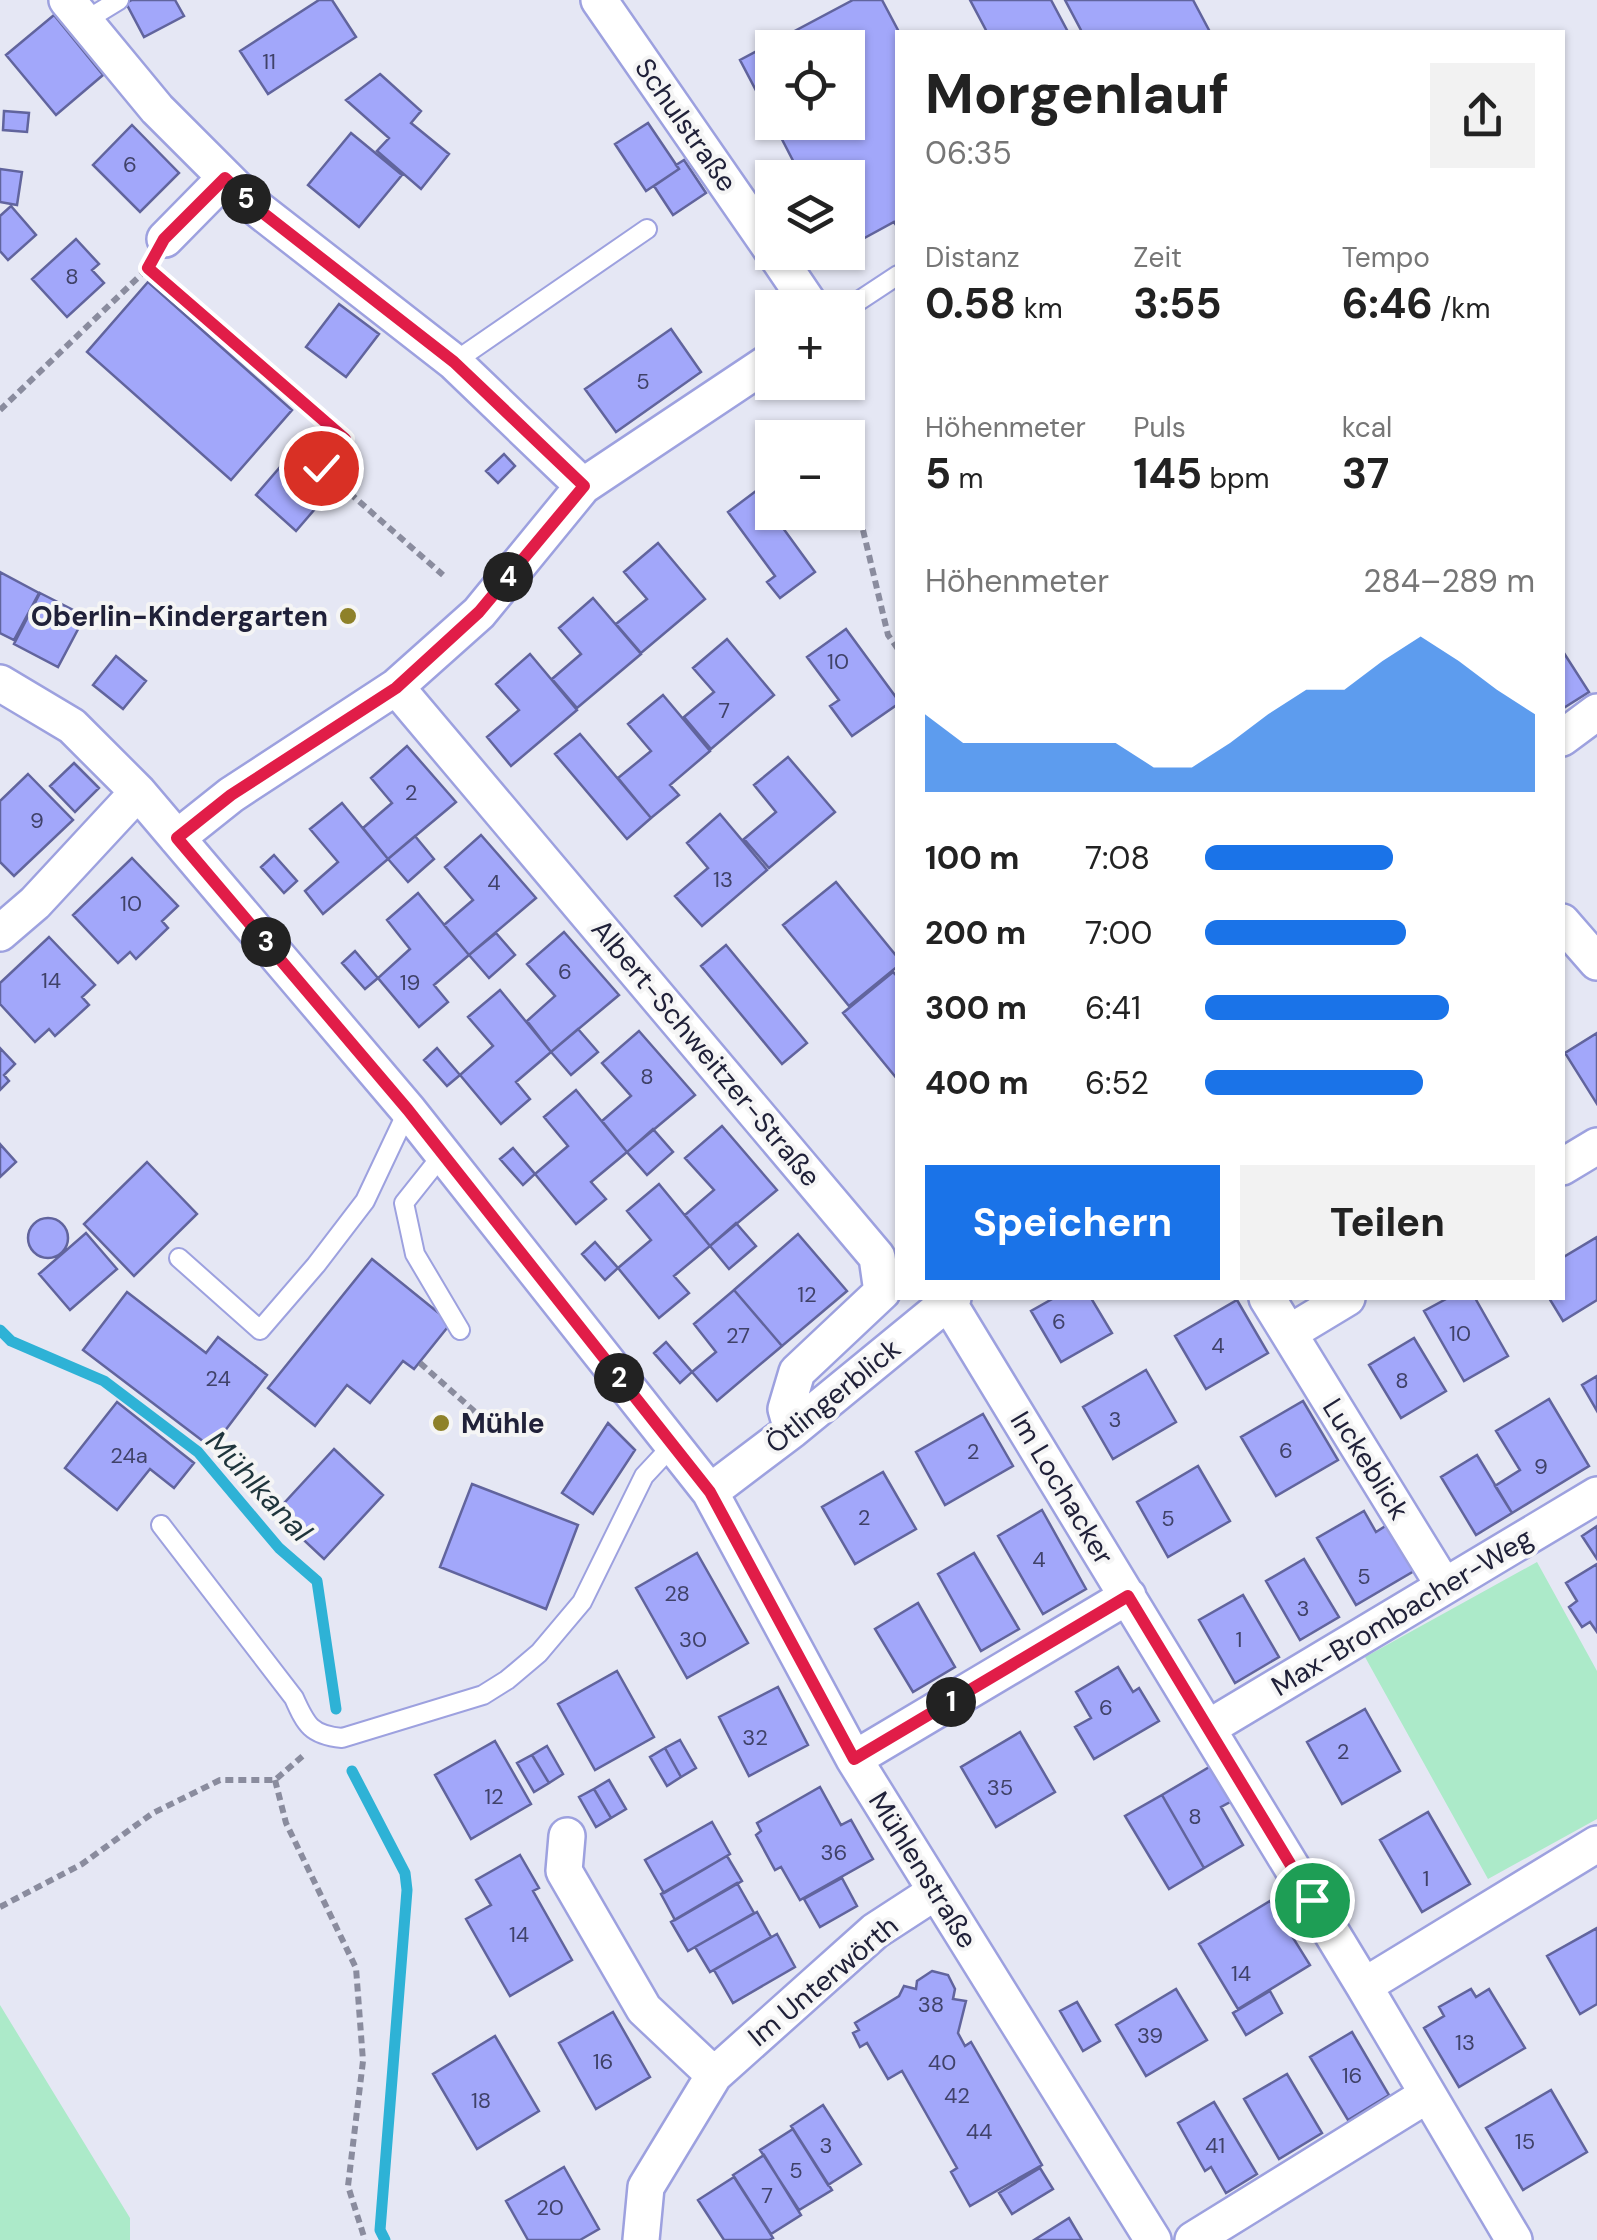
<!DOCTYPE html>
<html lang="de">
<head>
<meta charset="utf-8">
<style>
  :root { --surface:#fff; --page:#f2f2f2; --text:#222; --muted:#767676; --accent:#1a73e8 }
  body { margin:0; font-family:"DM Sans",sans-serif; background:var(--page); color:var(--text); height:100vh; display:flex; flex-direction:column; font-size:38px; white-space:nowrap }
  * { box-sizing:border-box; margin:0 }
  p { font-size:32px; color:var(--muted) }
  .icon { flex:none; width:55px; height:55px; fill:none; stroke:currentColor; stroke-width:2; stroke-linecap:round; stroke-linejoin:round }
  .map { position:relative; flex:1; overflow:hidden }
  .drawer { position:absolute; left:895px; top:30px; width:670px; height:1270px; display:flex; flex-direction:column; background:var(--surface); border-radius:0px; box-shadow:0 2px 8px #0004 }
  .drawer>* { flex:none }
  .fabs { position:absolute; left:755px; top:30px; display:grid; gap:20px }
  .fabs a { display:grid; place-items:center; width:110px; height:110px; border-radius:0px; background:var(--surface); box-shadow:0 2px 8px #0004; font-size:50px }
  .pin { position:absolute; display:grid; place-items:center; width:85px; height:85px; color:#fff; margin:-42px; border:5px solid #fff; border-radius:50%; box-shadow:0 2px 10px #0007 }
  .km { position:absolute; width:50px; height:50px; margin:-25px; border-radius:50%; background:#222; color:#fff; font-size:28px; line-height:50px; text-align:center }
  .round { display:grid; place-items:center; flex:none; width:105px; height:105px; border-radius:0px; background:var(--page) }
  .overview { display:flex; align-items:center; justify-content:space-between; height:170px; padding:0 30px }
  h1 { font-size:55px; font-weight:700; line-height:75px }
  .stats { display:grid; grid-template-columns:repeat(3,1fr); gap:15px; height:170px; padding:10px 30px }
  .stats div { display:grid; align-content:center }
  .stats b { font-size:42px; font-weight:700 }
  .stats small { font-size:28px; font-weight:400 }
  .stats p { font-size:28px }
  .chart { height:280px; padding:20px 30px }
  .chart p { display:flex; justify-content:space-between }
  .chart svg { width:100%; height:180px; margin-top:10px; fill:var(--accent); opacity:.7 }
  .primary-button { display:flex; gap:20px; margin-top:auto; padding:20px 30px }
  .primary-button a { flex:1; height:115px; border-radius:0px; background:var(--accent); color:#fff; font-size:40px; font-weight:700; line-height:115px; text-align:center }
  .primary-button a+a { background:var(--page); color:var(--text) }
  ul { padding:0 30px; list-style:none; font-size:32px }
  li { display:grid; grid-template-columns:160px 120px 1fr; align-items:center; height:75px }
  li i { height:25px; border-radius:12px; background:var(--accent) }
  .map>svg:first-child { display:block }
</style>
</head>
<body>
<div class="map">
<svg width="1597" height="2240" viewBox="0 0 1597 2240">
  <rect width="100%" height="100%" fill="#e5e7f4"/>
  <path fill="#aceac9" d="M1537 1562 1597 1671V1819L1488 1879 1365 1657Z
    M0 2005 130 2218V2240H0Z"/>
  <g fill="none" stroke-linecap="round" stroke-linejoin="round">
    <path stroke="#2eb2d6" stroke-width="11" d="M0 1330 11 1341 104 1381 198 1452 279 1548 317 1581 336 1709
      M352 1771 405 1873 407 1890 380 2230 385 2240"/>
  </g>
  <path fill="#a2a7fa" stroke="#61649d" stroke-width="2.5" d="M132 0H175L184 16 144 37 126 3Z
    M319 0H332L356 37 268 94 240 51Z
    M853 0H882L899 32H898V228L894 222 848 247V178H802L773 122H848V48H772V121L740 60Z
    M970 0H1051L1068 32H987Z
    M1065 0H1193L1210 32H1082Z
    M54 15 103 75 56 115 6 55Z
    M380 74 421 111 411 123 449 154 421 189 377 151 389 138 346 100Z
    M4 111 29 113 27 132 3 130Z
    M648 123 679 169 646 191 615 144Z
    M132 125 179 173 140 212 93 165Z
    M351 133 402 175 359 227 308 185Z
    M684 160 706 193 673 215 654 186 679 169 676 165Z
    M0 169 22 172 17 205 0 202Z
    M11 206 36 235 8 260 0 251V216Z
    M76 239 99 264 92 270 104 283 67 317 32 279Z
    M148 282 292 410 231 480 87 352Z
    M339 304 379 334 346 377 306 347Z
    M671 329 701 372 616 432 585 389Z
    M293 452 333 488 296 531 256 495Z
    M504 454 515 466 498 483 486 471Z
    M756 491 815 572 780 598 767 582 775 576 728 512Z
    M658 543 705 599 641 653 616 624 647 599 624 572Z
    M0 572 39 593 14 640 0 633Z
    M40 593 85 616 58 667 14 644Z
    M593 598 641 654 577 708 552 679 581 654 559 628Z
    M846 629 898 700V704L852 736 830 706 839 700 807 657Z
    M727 639 774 695 711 749 684 717 714 692 693 668Z
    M1562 650 1589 692 1562 709Z
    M530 654 577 710 511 766 487 737 519 710 496 684Z
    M116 656 146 681 123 709 93 685Z
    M663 695 710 751 670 785 679 795 651 818 618 778 651 751 628 724Z
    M580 734 651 818 627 839 555 754Z
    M407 746 456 802 388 859 363 828 392 803 371 778Z
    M788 757 835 812 769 868 744 839 776 812 754 785Z
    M74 763 99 788 75 812 50 786Z
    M28 774 73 820 14 876 0 862V801Z
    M342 803 388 859 323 914 305 891 338 862 310 829Z
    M720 814 767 870 702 926 675 896 708 868 687 843Z
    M481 835 536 898 469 955 444 925 473 900 445 867Z
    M415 836 434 859 408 882 388 859Z
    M274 855 297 881 284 893 261 867Z
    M132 858 178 906 162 921 168 928 136 959 130 952 118 963 73 915Z
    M836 882 898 958V966L849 1006 783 925Z
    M418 893 469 955 434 985 448 1002 419 1027 378 978 410 949 387 920Z
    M564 932 619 995 551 1052 527 1021 555 996 527 964Z
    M496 933 515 955 489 978 469 955Z
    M49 937 95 985 82 997 89 1005 55 1036 49 1029 35 1042 0 1004V983Z
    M726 945 807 1043 782 1064 701 966Z
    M355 951 378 978 365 989 342 963Z
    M893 972 898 977V1080L843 1013Z
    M500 990 551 1052 516 1082 530 1099 501 1124 460 1075 493 1046 468 1017Z
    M578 1029 598 1052 571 1075 551 1052Z
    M639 1031 695 1095 627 1152 602 1121 631 1096 602 1063Z
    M1597 1033V1104L1565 1053Z
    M0 1048 15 1064 4 1075 9 1081 0 1090Z
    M437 1048 460 1075 447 1086 424 1060Z
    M576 1090 627 1152 591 1182 606 1199 576 1224 535 1174 568 1146 544 1117Z
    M722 1126 777 1190 710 1246 685 1215 714 1190 685 1158Z
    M653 1129 673 1152 647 1175 627 1152Z
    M0 1144 16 1162 0 1177Z
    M513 1148 535 1174 523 1185 500 1159Z
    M147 1162 197 1214 134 1276 84 1224Z
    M659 1184 710 1246 674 1276 689 1293 659 1318 618 1268 651 1240 627 1211Z
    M28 1238a20 20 0 1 1 40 0a20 20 0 1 1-40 0Z
    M736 1223 756 1246 729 1269 710 1246Z
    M86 1233 117 1269 70 1310 39 1274Z
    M798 1234 847 1291 782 1346 734 1290Z
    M1597 1237V1300L1563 1321 1549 1298H1562V1258Z
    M595 1242 618 1268 605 1280 582 1254Z
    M372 1259 451 1323 414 1369 403 1361 370 1403 347 1385 315 1426 268 1388Z
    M734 1290 782 1346 717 1401 692 1372 716 1352 694 1324Z
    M127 1292 206 1353 218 1337 267 1375 212 1448 83 1350Z
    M1054 1298H1091L1112 1333 1061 1362 1031 1311Z
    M1448 1298H1475L1508 1356 1464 1381 1424 1311Z
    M1237 1300 1268 1353 1206 1389 1175 1336Z
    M1414 1338 1446 1391 1401 1418 1369 1365Z
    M666 1342 692 1372 680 1383 654 1353Z
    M1146 1370 1176 1422 1113 1459 1083 1407Z
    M1597 1376V1411L1582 1385Z
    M1549 1399 1589 1466 1512 1513 1495 1486 1520 1470 1496 1431Z
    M1303 1401 1338 1460 1276 1496 1241 1437Z
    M117 1402 194 1463 174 1488 150 1469 117 1510 65 1468Z
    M983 1414 1013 1466 945 1505 916 1452Z
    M608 1423 635 1450 593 1514 562 1493Z
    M334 1449 383 1495 324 1559 275 1513Z
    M1477 1455 1512 1513 1476 1535 1441 1477Z
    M1198 1466 1230 1521 1168 1557 1137 1502Z
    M883 1472 916 1529 855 1564 822 1507Z
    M472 1484 578 1525 546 1609 440 1567Z
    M1042 1510 1086 1589 1043 1614 998 1536Z
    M1364 1511 1376 1532 1387 1525 1414 1571 1356 1605 1317 1538Z
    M1597 1526V1559L1582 1536Z
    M697 1553 748 1643 687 1678 636 1588Z
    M974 1553 1019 1629 981 1651 938 1574Z
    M1304 1559 1339 1617 1300 1640 1266 1581Z
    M1597 1564V1632L1590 1622 1582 1627 1569 1607 1577 1601 1566 1583Z
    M1243 1595 1279 1657 1235 1683 1199 1620Z
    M918 1603 955 1667 913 1692 875 1629Z
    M1118 1667 1133 1692 1139 1688 1159 1721 1094 1759 1075 1727 1091 1718 1076 1692Z
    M617 1671 654 1737 595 1770 558 1704Z
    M778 1687 808 1745 749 1776 719 1717Z
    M1365 1709 1400 1771 1342 1804 1307 1742Z
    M1020 1732 1055 1792 996 1827 961 1767Z
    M680 1740 696 1768 681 1777 665 1748Z
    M495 1741 531 1804 471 1839 435 1775Z
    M547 1746 563 1774 549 1783 532 1755Z
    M665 1748 681 1777 667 1786 650 1757Z
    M532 1755 549 1783 534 1792 517 1763Z
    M1211 1766 1232 1801 1221 1807 1243 1845 1204 1868 1162 1795Z
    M609 1780 626 1809 611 1818 594 1789Z
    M820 1787 841 1825 851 1820 873 1859 800 1900 781 1867 775 1870 756 1835 761 1831 757 1823Z
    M594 1789 611 1818 596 1827 579 1797Z
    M1162 1795 1204 1868 1169 1889 1125 1816Z
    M1428 1812 1470 1884 1422 1912 1380 1840Z
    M712 1822 730 1854 664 1893 645 1860Z
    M520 1855 539 1888 533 1891 572 1960 510 1996 466 1919 491 1905 476 1880Z
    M727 1856 742 1881 675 1920 661 1894Z
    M842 1878 857 1906 820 1927 804 1899Z
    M737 1883 754 1913 688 1951 671 1922Z
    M1270 1901 1310 1965 1238 2009 1199 1944Z
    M757 1912 771 1937 710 1972 695 1947Z
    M1597 1928V2004L1580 2014 1547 1956Z
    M777 1934 795 1967 733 2003 714 1970Z
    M932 1971 948 1975 955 1989 953 1999 966 2001 958 2033 965 2046 971 2042 1042 2165 970 2206 951 2172 957 2168 902 2071 888 2079 867 2043 860 2047 853 2033 859 2030 855 2023 899 1996 904 1986 916 1989 917 1981Z
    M1176 1989 1207 2040 1146 2076 1116 2025Z
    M1471 1989 1476 1997 1489 1989 1525 2048 1459 2087 1424 2028 1444 2016 1439 2007Z
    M1270 1991 1282 2013 1246 2035 1233 2013Z
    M1077 2002 1100 2041 1083 2051 1060 2011Z
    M613 2012 650 2077 596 2109 559 2043Z
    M1352 2032 1389 2095 1348 2120 1310 2057Z
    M495 2036 539 2111 477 2149 433 2074Z
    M1287 2074 1322 2133 1279 2159 1244 2099Z
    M1551 2090 1587 2152 1523 2190 1486 2128Z
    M1214 2102 1257 2174 1226 2193 1211 2167 1205 2171 1178 2123Z
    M823 2105 861 2164 828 2185 791 2126Z
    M793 2129 832 2190 799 2210 760 2150Z
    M764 2155 801 2215 771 2234 733 2175Z
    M564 2167 599 2229 580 2240H528L506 2201Z
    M1040 2168 1053 2189 1012 2214 999 2193Z
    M734 2177 773 2238 769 2240H724L698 2200Z
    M1069 2218 1082 2240H1034Z"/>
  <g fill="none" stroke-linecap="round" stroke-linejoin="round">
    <defs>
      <path id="service" d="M83 22 119 0
        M848 308 898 275
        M454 362 647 229
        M443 1154 404 1203 415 1254 460 1330
        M179 1258 260 1330 316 1265 365 1201 408 1110
        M161 1525 294 1698C306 1725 311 1735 342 1738L483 1695 507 1680 539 1653 582 1602 644 1476 672 1446"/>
      <path id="minor" d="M67 0 157 109 254 206 454 362 583 486
        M599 0 772 250
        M165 239 225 178
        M774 252 812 308
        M0 683 72 726 138 792 408 1110 710 1492 854 1759 1153 2240
        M396 687 877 1257 882 1292 797 1372 786 1409 792 1430
        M1562 738 1597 712
        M177 838 231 795 396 687 479 613 583 486 772 360
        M1562 922 1597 962
        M0 933 35 903 138 792
        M1562 1167 1597 1146
        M1267 1298 1444 1586
        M948 1302 1364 1986 1514 2240
        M1289 1333 1347 1298
        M710 1492 792 1430 953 1298
        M1208 1728 1597 1495
        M854 1759 1128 1596
        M567 1836 564 1871 644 2009 714 2075
        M1364 1986 1597 1844
        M641 2240 646 2187 714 2075 875 1931 935 1892
        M1193 2240 1427 2095"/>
    </defs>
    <use href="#service" stroke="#9da1df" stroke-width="22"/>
    <use href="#minor" stroke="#9da1df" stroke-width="40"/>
    <path stroke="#8a8c9e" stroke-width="6" stroke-dasharray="8 5" stroke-linecap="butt" d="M157 275 345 439 321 468 443 575
      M0 410 147 269
      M863 530 888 635 898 649
      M420 1363 482 1418
      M275 1780 286 1823 356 1968 363 2061 348 2186 365 2240
      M0 1907 82 1864 153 1813 220 1780H275L305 1754"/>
    <use href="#service" stroke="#fff" stroke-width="18"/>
    <use href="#minor" stroke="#fff" stroke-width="35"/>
  </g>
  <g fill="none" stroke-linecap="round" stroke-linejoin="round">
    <defs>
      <path id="route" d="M321 468 345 439 148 268 164 239 225 178 254 206 454 362 584 486 479 612 396 688 231 795 177 838 408 1110 710 1492 854 1759 1128 1596 1312 1900"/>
    </defs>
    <use href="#route" stroke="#fff" stroke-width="20"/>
    <use href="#route" stroke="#e11d48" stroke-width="12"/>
  </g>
  <g fill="#8e8129" stroke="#f5f5f5" stroke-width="4">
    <circle cx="348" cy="616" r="10"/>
    <circle cx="441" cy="1423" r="10"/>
  </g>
  <g text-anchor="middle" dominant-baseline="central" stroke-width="8" stroke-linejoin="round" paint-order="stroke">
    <g font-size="22" fill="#404269">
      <text x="269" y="61">11</text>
      <text x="130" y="164">6</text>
      <text x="72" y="276">8</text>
      <text x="643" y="381">5</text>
      <text x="838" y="661">10</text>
      <text x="724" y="710">7</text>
      <text x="411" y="792">2</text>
      <text x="37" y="820">9</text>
      <text x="723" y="879">13</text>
      <text x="494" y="882">4</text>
      <text x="131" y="903">10</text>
      <text x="565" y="971">6</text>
      <text x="51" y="980">14</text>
      <text x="410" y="982">19</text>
      <text x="647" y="1076">8</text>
      <text x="807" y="1294">12</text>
      <text x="1059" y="1321">6</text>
      <text x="1460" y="1333">10</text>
      <text x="738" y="1335">27</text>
      <text x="1218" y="1345">4</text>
      <text x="218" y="1378">24</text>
      <text x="1402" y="1380">8</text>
      <text x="1115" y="1419">3</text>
      <text x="1286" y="1450">6</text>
      <text x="973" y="1451">2</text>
      <text x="129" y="1455">24a</text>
      <text x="1541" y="1466">9</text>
      <text x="864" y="1517">2</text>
      <text x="1168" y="1518">5</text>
      <text x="1039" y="1559">4</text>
      <text x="1364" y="1576">5</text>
      <text x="677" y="1593">28</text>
      <text x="1303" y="1608">3</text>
      <text x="693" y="1639">30</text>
      <text x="1239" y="1639">1</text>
      <text x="1106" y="1707">6</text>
      <text x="755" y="1737">32</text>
      <text x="1343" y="1751">2</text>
      <text x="1000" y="1787">35</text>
      <text x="494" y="1796">12</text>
      <text x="1195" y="1816">8</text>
      <text x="834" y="1852">36</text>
      <text x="1426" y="1878">1</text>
      <text x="519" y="1934">14</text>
      <text x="1241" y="1973">14</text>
      <text x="931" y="2004">38</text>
      <text x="1150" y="2035">39</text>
      <text x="1465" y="2042">13</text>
      <text x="603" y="2061">16</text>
      <text x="942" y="2062">40</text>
      <text x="1352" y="2075">16</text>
      <text x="957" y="2095">42</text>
      <text x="481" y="2100">18</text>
      <text x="979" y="2131">44</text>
      <text x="1525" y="2141">15</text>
      <text x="826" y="2145">3</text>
      <text x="1215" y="2145">41</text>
      <text x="796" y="2170">5</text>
      <text x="767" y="2195">7</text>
      <text x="550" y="2207">20</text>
    </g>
    <g font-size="28" fill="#202139" stroke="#f5f5f5">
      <text transform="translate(686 125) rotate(55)">Schulstraße</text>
      <text transform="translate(706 1053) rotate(50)">Albert-Schweitzer-Straße</text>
      <text transform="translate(833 1396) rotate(-39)">Ötlingerblick</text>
      <text transform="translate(1366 1459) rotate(58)">Luckeblick</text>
      <text transform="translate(1062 1488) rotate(59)">Im Lochacker</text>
      <text transform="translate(1402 1612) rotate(-31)">Max-Brombacher-Weg</text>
      <text transform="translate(923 1870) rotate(58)">Mühlenstraße</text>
      <text transform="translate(823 1981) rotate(-40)">Im Unterwörth</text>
    </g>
    <g font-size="28" font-weight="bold" fill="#202139" stroke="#f5f5f5" text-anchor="end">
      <text x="328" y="616">Oberlin-Kindergarten</text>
      <text x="461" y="1423" text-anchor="start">Mühle</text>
    </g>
    <g font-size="30" font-style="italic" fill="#1f353c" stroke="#f5f5f5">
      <text transform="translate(259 1486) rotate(47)">Mühlkanal</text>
    </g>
  </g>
</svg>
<div class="fabs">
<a><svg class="icon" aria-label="locate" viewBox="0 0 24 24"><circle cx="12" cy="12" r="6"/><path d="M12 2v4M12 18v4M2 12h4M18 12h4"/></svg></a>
<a><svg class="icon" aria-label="layers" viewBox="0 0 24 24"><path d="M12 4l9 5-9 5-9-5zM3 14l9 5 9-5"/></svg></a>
<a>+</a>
<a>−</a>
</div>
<div class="pin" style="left:1312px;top:1900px;background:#1e9e55"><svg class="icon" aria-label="arrive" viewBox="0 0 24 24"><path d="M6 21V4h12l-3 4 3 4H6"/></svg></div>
<div class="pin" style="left:321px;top:468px;background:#d93025"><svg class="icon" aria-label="check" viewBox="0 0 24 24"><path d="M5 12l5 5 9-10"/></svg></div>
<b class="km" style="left:951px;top:1702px">1</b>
<b class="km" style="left:619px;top:1378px">2</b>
<b class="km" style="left:266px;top:942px">3</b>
<b class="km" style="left:508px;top:577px">4</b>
<b class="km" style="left:246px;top:199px">5</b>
<section class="drawer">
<div class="overview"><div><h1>Morgenlauf</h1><p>06:35</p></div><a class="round"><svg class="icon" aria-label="share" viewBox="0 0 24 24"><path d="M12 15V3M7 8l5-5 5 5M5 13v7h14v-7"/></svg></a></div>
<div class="stats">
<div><p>Distanz</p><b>0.58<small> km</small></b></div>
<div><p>Zeit</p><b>3:55</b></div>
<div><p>Tempo</p><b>6:46<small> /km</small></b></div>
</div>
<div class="stats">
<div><p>Höhenmeter</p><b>5<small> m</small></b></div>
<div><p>Puls</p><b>145<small> bpm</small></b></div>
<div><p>kcal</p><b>37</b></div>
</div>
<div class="chart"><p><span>Höhenmeter</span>284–289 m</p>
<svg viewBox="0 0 160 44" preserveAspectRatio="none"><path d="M0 44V25L10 32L20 32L30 32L40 32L50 32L60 38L70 38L80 32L90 25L100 19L110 19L120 12L130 6L140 12L150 19L160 25V44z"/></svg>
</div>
<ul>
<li><b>100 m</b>7:08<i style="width:57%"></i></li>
<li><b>200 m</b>7:00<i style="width:61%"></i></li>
<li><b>300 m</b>6:41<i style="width:74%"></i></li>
<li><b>400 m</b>6:52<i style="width:66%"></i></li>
</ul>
<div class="primary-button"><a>Speichern</a><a>Teilen</a></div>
</section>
</div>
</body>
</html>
